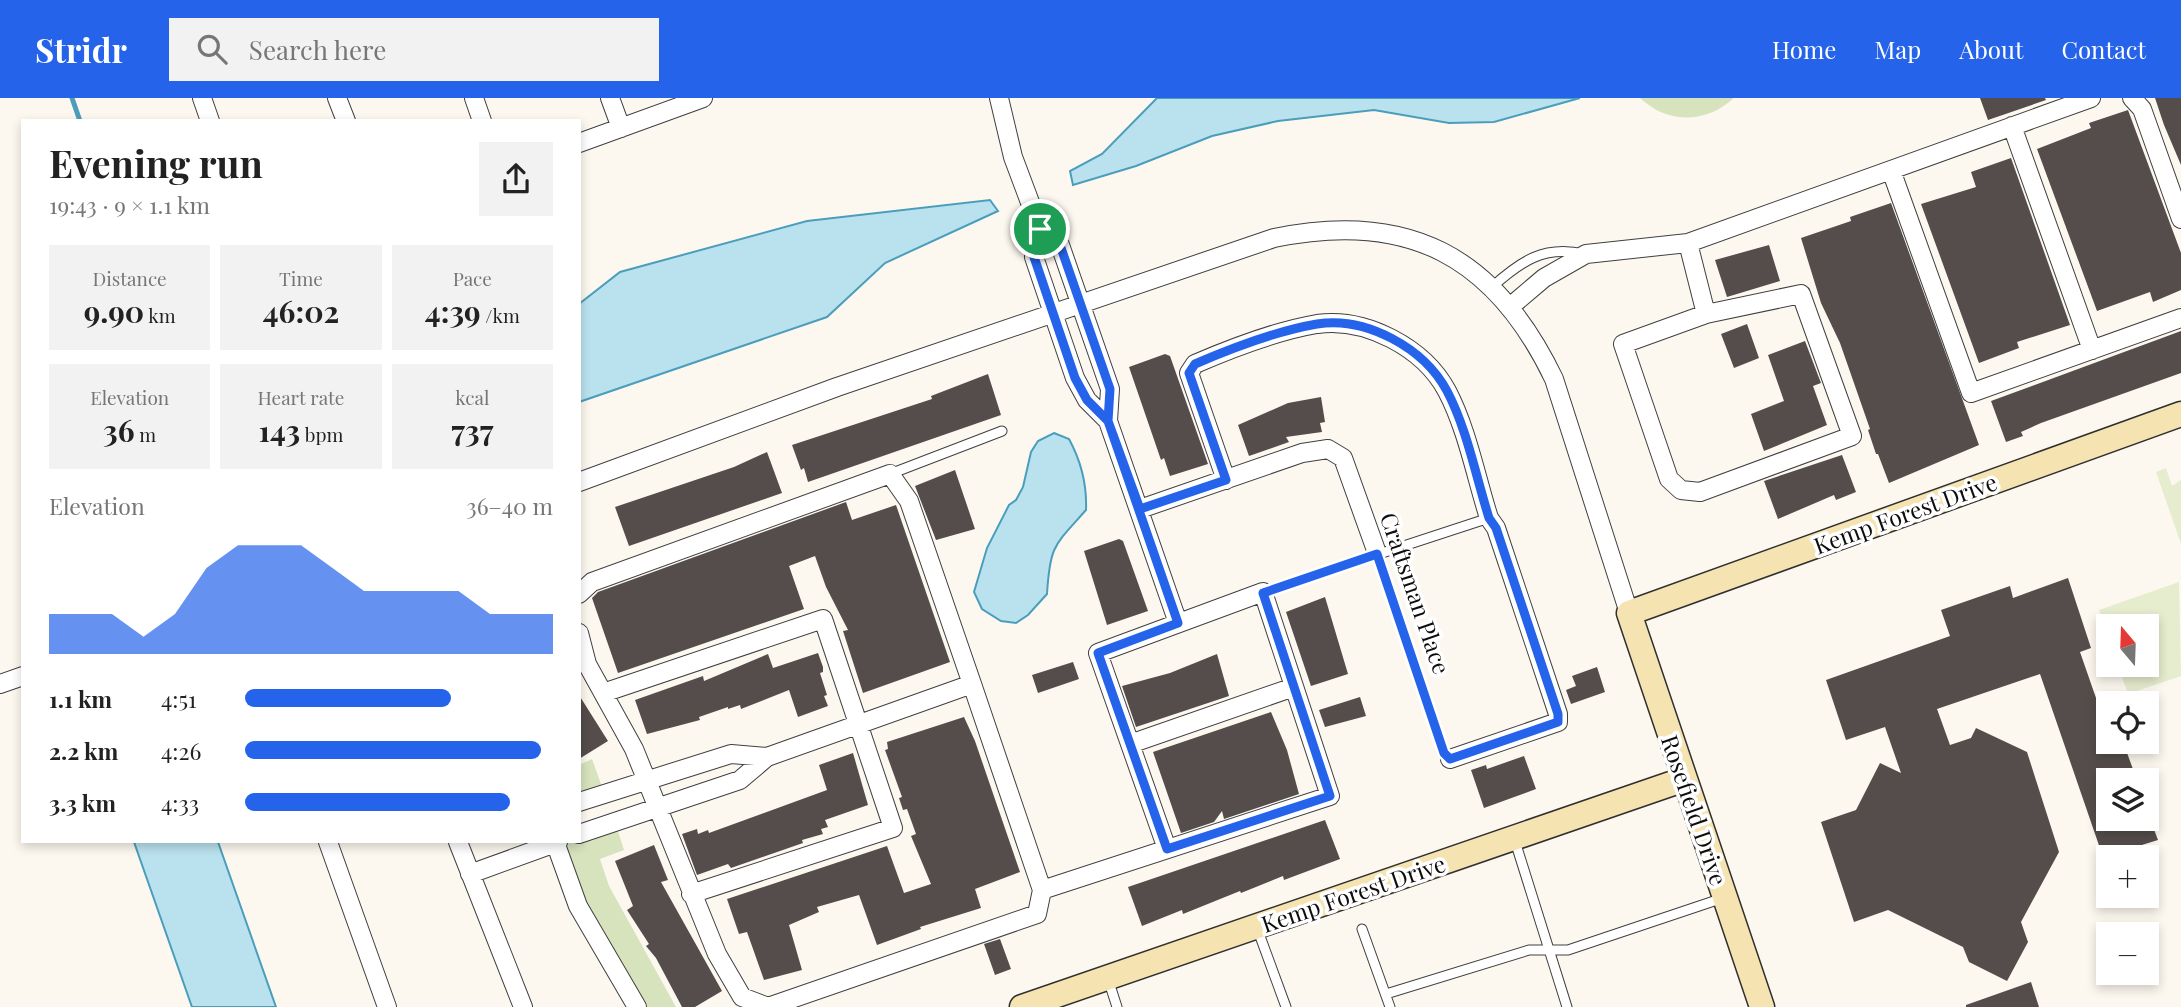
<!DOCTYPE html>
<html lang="en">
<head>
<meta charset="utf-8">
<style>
  :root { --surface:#fff; --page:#f2f2f2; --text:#222; --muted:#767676; --accent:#2563eb }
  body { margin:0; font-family:"Playfair Display",serif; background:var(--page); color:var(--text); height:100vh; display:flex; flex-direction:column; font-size:26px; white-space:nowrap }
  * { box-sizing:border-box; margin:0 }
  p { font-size:23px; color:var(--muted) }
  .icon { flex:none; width:38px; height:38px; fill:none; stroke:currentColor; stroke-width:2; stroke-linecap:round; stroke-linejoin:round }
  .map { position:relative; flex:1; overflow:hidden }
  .sheet { position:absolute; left:21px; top:21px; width:560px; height:724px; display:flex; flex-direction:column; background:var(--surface); border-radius:0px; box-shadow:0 4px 10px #0003 }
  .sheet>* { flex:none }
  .needle { width:46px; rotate:341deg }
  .controls { position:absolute; left:2096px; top:516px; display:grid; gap:14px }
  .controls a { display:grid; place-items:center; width:63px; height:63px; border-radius:0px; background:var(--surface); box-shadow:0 4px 10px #0003; font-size:35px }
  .pin { position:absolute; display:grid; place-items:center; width:60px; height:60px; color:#fff; margin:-30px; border:4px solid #fff; border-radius:50%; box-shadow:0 2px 7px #0007 }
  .round { display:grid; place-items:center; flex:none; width:74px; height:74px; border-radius:0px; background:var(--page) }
  .headline { display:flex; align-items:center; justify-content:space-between; height:119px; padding:0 28px }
  h1 { font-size:38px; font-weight:700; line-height:52px }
  .metrics { display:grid; grid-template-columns:repeat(3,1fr); gap:10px; height:119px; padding:7px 28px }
  .metrics div { display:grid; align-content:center; border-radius:0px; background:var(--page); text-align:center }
  .metrics b { font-size:30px; font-weight:700 }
  .metrics small { font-size:19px; font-weight:400 }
  .metrics p { font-size:19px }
  .chart { height:196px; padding:14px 28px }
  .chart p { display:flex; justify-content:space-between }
  .chart svg { width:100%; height:126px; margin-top:7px; fill:var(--accent); opacity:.7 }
  ul { padding:0 28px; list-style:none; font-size:23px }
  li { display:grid; grid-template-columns:112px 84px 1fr; align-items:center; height:52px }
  li i { height:18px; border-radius:9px; background:var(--accent) }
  header { display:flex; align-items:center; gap:42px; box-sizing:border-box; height:98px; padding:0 35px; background:var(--accent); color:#fff }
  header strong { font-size:33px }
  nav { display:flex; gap:38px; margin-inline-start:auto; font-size:24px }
  .search { width:490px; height:63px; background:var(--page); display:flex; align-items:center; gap:18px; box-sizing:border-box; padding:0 24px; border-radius:0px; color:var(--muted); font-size:26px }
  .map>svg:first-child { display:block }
</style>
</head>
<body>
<header>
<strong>Stridr</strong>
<div class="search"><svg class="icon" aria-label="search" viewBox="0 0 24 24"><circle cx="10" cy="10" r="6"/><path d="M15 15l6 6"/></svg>Search here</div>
<nav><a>Home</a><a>Map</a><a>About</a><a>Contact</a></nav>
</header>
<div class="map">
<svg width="2181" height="909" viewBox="0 0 2181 909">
  <rect width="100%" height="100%" fill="#fdf8ef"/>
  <path fill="#d6e3bd" d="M1640 0H1734C1705 26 1668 26 1640 0Z
    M592 661 607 703 579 715V667Z
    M615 724 624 752 600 761 609 788 676 909H637L556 744H579Z"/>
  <path fill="#e6ecce" d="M2166 370 2172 388 2181 382V446L2156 374Z
    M2179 484 2181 578 2128 596 2118 567H2147V528H2109V542L2099 512Z"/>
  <path fill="#bae2ee" stroke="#4a9ebc" stroke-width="2" d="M1157 0H1580L1494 24 1449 25 1374 12 1278 23 1212 38 1136 68 1073 87 1070 73 1102 56Z
    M990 102 998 113 885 165 827 219 579 304V206L620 174 807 123Z
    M1054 335 1069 341C1081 363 1087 387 1086 412 1054 448 1050 447 1047 496L1028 517 1016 525 1001 523 982 511 974 494 987 450 1009 407 1016 402 1023 389 1031 354 1038 343Z
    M134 744H218L276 909H192Z"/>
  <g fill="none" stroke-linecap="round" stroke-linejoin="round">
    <path stroke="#4a9ebc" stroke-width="5" d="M72 0 80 23"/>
  </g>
  <path fill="#544d4b" d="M1980 0H2045L2046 2 1988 22Z
    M2155 0H2181V67L2164 27Z
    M2128 12 2181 155V192L2153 204 2150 194 2097 213 2037 51 2091 30 2089 25Z
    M2011 60 2070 227 2017 244 2019 250 1979 265 1921 106 1976 89 1971 74Z
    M1891 105 1979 347 1889 385 1878 356H1876L1868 332 1870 331 1840 245 1821 205 1801 140 1851 123 1850 119Z
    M1769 147 1780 183 1727 199 1715 162Z
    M1747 226 1759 260 1734 270 1721 236Z
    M2181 233V275L2041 325 2021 334 2023 338 2006 344 1991 303Z
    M1805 243 1821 285 1813 288 1827 327 1764 353 1751 316 1784 303 1768 257Z
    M1165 256 1170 258 1208 366 1170 378 1164 360 1161 362 1129 269Z
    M988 276 1001 317 808 384 804 370 801 372 792 347 932 301 931 298Z
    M1321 299 1325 324 1320 325 1322 334 1286 339 1289 344 1249 358 1238 327 1288 305Z
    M767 354 782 395 629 448 615 409 734 369Z
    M1842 357 1856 394 1836 402 1834 397 1778 421 1764 383Z
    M955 372 975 431 936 442 915 388Z
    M846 404 852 422 896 407 950 564 863 595 843 533 848 532 826 489 815 458 789 468 804 511 618 575 592 500 598 494Z
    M1119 441 1123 443 1148 513 1107 527 1084 453Z
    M2068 480 2091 550 2080 554 2096 600 2106 597 2109 604V644H2123L2137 682H2109V721H2150L2158 742 2103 759 2040 576 1937 611 1950 647 1971 640 1976 630 2027 654 2059 754 2021 824 2028 844 2007 883 1969 864 1963 849 1888 812 1854 824 1821 724 1856 712 1880 665 1901 675 1885 629 1846 642 1826 582 1950 538 1941 512 2010 488 2013 500Z
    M1325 499 1348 576 1311 588 1286 514Z
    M818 555 823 569V574L820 575 827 597 824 598 828 608 798 619 789 592 741 611 740 607 728 611V609L699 619 700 622 647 636 635 602 703 578 704 583 768 556 773 570Z
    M1217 556 1229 598 1136 629 1122 588 1170 575Z
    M1073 564 1079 581 1038 595 1032 577Z
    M1597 569 1605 594 1571 606 1566 592 1576 588 1572 578Z
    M579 597 608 643 579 661Z
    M1360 599 1366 618 1325 629 1319 612Z
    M1271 614 1287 652 1299 696 1224 721 1222 713 1214 724 1181 735 1153 654Z
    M964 619 975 643 1020 774 975 791 981 810 920 829 921 831 877 847 859 797 817 809 819 814 789 827 802 872 764 882 747 834 739 836 727 801 887 748 904 795 931 786 911 738 916 736 907 711 903 712 899 700 902 699 885 652 888 651 887 644Z
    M853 655 868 707 825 722 828 729 821 731 823 736 802 742 803 745 731 770 728 766 697 777 682 736 697 731 698 736 708 732 709 735 827 692 819 667Z
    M1524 658 1536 691 1484 710 1471 672 1486 667 1487 671Z
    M1325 722 1340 761 1284 782 1283 778 1241 795 1240 793 1183 816 1182 812 1142 828 1128 789Z
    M654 747 668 782 661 784 722 893 695 909H682L656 860 646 848 649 846 627 812 633 808 615 763Z
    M1000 841 1011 871 995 877 984 846Z
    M2031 884 2039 909H1966V907Z"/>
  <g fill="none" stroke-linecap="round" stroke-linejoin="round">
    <defs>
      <path id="lane" d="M1492 189C1521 163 1544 147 1584 156
        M890 376 1002 333
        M1377 455 1444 655 1450 661
        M1263 494 1489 420
        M1514 740 1567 909
        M1257 830 1286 909
        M1362 831 1390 909
        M1108 881 1117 909
        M1386 896 1529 852H1568L1723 800"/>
      <path id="street" d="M202 0 210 23
        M337 0 346 23
        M474 0 482 23
        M610 0 621 30
        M999 0 1013 59 1040 131 1060 147 1110 291 1108 323 1178 525
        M2132 0 2142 11 2181 121
        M2012 28 2092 252
        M579 45 703 0
        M1891 72 1971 295 2181 220
        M1040 131 1034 159 1075 280 1087 302 1108 323
        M1688 145 1706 216 1801 196 1852 338 1700 394 1681 392 1669 381 1623 246 1706 216
        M1511 208 1544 180 1586 156 1688 145 2091 0
        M1226 382 1189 275 1195 266C1232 250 1276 233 1317 226 1366 219 1424 250 1447 293 1467 331 1476 379 1489 420L1496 430 1558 616V624L1450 661
        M579 384 837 289 1274 140C1408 112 1495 158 1554 281L1629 515
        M1140 411 1302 355 1328 351 1343 360 1377 455
        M579 496 592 484 890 376 909 403 972 586
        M579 535 587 566 634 651 717 856 742 899 768 909 1037 816 1042 792 972 586 767 659
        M0 586 23 578
        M603 595 823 521 893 730 691 796
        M1130 646 1294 589
        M579 704 731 656 767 659 740 682 579 736
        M328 744 387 909
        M458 744 523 909
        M555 744 578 808 637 909
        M470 776 558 744
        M1042 792 1330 698 1263 494 1098 555 1167 751"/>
      <path id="secondary" d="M1022 909 1685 681
        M1762 909 1629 515 2181 316"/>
    </defs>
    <use href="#lane" stroke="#404040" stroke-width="11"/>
    <use href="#street" stroke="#404040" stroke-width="20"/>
    <use href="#secondary" stroke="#2f2f2f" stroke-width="27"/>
    <use href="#lane" stroke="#fff" stroke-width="9"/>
    <use href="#street" stroke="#fff" stroke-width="18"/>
    <use href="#secondary" stroke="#f5e4b2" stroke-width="24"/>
  </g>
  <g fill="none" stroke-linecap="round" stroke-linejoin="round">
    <defs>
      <path id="route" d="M1040 131 1060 147 1110 291 1108 323 1178 525 1098 555 1167 751 1330 698 1263 495 1377 456 1444 655 1450 661 1558 624V616L1496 430 1489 420C1476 379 1467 331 1447 293 1424 250 1366 218 1317 226 1276 233 1232 250 1195 266L1189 275 1226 382 1140 411 1108 323 1087 302 1075 280 1034 159 1040 131"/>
    </defs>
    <use href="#route" stroke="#fff" stroke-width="14"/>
    <use href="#route" stroke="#2563eb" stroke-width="9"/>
  </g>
  <g text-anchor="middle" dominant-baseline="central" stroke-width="7" stroke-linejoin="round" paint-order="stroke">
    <g font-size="23" fill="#0d0d0d" stroke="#fff">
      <text transform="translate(1905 415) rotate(-20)">Kemp Forest Drive</text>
      <text transform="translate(1416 495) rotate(71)">Craftsman Place</text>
      <text transform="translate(1695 712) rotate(71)">Rosefield Drive</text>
      <text transform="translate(1353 795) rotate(-19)">Kemp Forest Drive</text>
    </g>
  </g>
</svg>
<div class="controls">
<a><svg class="needle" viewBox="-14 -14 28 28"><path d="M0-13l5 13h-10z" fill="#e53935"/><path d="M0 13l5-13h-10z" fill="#767676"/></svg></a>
<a><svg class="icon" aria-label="locate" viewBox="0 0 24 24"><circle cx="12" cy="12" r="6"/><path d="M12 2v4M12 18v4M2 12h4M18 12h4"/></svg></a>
<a><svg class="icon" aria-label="layers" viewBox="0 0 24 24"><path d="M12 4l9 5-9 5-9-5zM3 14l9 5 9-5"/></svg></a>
<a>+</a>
<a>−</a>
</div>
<div class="pin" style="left:1040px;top:131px;background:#1e9e55"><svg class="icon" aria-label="arrive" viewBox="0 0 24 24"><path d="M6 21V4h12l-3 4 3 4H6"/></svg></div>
<section class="sheet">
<div class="headline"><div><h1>Evening run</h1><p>19:43 · 9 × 1.1 km</p></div><a class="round"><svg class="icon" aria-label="share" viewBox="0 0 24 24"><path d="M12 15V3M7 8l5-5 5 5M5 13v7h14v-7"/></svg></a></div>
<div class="metrics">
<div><p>Distance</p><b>9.90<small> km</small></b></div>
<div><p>Time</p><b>46:02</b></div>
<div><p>Pace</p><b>4:39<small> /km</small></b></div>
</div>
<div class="metrics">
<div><p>Elevation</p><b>36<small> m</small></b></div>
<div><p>Heart rate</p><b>143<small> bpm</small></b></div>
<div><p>kcal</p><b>737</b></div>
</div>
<div class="chart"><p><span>Elevation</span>36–40 m</p>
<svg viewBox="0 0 160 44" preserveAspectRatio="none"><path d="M0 44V30L10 30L20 30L30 38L40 30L50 14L60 6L70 6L80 6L90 14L100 22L110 22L120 22L130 22L140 30L150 30L160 30V44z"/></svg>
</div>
<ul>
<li><b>1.1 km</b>4:51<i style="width:67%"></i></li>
<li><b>2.2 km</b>4:26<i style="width:96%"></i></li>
<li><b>3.3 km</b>4:33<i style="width:86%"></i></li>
</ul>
</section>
</div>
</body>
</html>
